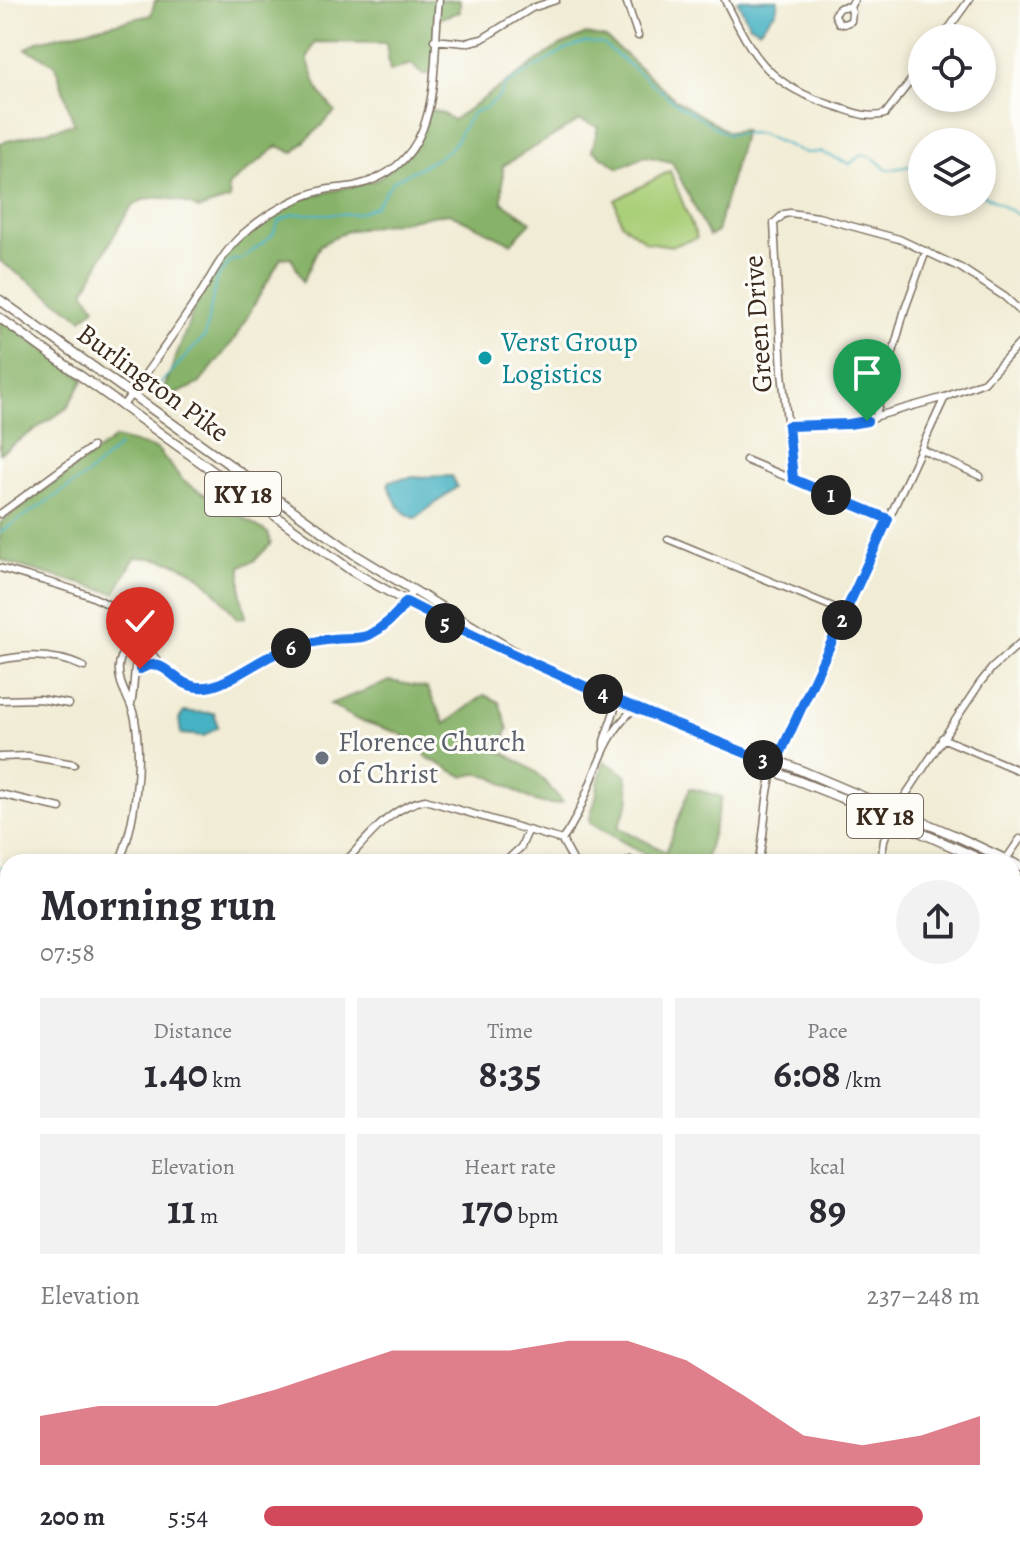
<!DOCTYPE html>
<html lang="en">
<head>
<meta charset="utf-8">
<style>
  :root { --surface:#fff; --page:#f2f2f3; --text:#2b2b33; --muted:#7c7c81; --accent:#d1495b }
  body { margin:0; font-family:Alegreya,serif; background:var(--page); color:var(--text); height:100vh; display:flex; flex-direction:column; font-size:30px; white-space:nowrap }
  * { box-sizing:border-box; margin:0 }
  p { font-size:26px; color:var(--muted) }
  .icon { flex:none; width:44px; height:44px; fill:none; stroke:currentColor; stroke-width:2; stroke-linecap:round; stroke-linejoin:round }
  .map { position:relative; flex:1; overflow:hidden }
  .drawer { position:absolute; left:0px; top:854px; width:1020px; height:710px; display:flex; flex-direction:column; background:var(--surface); border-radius:24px 24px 0 0; box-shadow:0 4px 12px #0003 }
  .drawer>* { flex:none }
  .buttons { position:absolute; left:908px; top:24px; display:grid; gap:16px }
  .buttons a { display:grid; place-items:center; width:88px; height:88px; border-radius:50%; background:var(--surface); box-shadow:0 4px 12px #0003; font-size:40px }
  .pin { position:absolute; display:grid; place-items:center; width:68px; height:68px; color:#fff; margin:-82px -34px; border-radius:50% 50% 50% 0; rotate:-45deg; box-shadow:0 0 8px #0007 }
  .pin .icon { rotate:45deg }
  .km { position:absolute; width:40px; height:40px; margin:-20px; border-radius:50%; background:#222; color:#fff; font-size:22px; line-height:40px; text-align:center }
  .round { display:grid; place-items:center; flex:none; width:84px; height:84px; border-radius:42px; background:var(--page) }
  .overview { display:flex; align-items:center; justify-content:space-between; height:136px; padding:0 40px }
  h1 { font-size:44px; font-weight:700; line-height:60px }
  .figures { display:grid; grid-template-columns:repeat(3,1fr); gap:12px; height:136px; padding:8px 40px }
  .figures div { display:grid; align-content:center; border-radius:0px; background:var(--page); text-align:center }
  .figures b { font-size:40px; font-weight:700 }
  .figures small { font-size:22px; font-weight:400 }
  .figures p { font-size:22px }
  .chart { height:224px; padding:16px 40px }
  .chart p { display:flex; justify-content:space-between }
  .chart svg { width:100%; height:144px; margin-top:8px; fill:var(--accent); opacity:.7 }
  ul { padding:0 40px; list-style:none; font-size:26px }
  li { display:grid; grid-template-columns:128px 96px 1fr; align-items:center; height:60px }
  li i { height:20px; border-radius:10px; background:var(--accent) }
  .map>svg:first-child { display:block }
</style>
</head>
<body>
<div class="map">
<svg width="1020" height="1563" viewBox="0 0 1020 1563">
  <rect width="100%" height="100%" fill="#fdfcf7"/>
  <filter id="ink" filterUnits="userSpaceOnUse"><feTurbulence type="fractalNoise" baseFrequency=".0125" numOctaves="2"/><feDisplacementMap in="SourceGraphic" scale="16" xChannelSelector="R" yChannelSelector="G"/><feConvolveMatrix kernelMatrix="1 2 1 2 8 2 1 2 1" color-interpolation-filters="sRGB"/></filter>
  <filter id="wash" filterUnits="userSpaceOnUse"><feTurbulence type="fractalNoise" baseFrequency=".006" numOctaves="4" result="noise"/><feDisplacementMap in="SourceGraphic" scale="32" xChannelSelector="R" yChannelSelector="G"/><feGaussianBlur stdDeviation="1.8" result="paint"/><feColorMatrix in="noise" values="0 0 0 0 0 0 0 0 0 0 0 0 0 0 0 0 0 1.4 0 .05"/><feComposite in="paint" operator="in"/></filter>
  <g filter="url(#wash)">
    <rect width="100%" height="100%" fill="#f1ecd5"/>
    <path fill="#aacf79" stroke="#727c4c" stroke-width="2" d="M670 171 697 238 672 246 646 242 621 223 615 200Z"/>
    <path fill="#87b269" stroke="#616e44" stroke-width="2" d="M161 0H460V12L436 19 433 74H422L412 64 390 71 386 43 315 42 307 59 319 91 335 112 293 153 278 146 228 186 230 199 199 209C181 200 152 191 134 205 124 212 93 276 84 291L95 307 82 319 0 261V143L74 124 55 64 26 49 38 41 151 15 155 1Z
      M586 34 606 38 676 100 728 132 744 130 717 232 709 236 672 162 645 156 619 168 592 150 598 127 580 120 503 166 502 202 531 222 511 243 449 213 347 231 320 245 303 282 291 257 281 258 234 340 199 384 169 397 164 389 198 298 215 266 250 228 299 199 377 180 414 148 430 110 442 113 453 120 557 47Z
      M0 318 84 379 67 408 0 453Z
      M115 438 157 449 183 481 268 533 271 544 254 561 241 566V596L246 617 237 619C208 578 187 558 135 557L115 593 15 565 0 559V523Z
      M390 681 427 688 445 724 484 695 499 702 508 729 498 749 536 772 563 802C532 814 501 773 477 774 472 774 468 776 464 777L428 758 418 745 399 733 356 719 330 704Z
      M604 761 626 775 630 800 618 827 666 852 690 788 722 797 705 862H658L590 823C589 813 595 806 596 796 598 784 600 774 604 761Z
      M8 1083V1171L5 1174 0 1165V1098Z"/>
    <path fill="#46b2c3" stroke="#406e70" stroke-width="2" d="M737 0H778L776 11 759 30 749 24Z
      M452 476 457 487 416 518C400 515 394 499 388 485L390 481 413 477Z
      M184 712 214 713 218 727 204 736 181 734 179 719Z"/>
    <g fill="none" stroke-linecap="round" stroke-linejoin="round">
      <path stroke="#46b2c3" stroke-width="2" d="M982 194 1020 216
        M160 384 205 336 216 280 230 261 242 259 272 236 279 221 294 214H356L375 207 393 181 436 159 452 147 472 113 487 107 498 98 507 84 568 48 587 42 603 44 677 104 726 134 758 133 806 153 821 152 850 164 862 154 872 157 888 170 910 166 922 169
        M0 532 86 476 119 446
        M0 867 8 869"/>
    </g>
  </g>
  <g filter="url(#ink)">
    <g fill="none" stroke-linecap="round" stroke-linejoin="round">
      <defs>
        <path id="minor" d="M626 0 638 36
          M725 0C755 61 769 85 837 107 853 112 867 119 885 114L922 66
          M850 7 852 12 851 21 844 24 839 23 835 15C837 7 842 6 850 7L854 0
          M942 38 969 0
          M434 40 465 43 482 39 532 8 556 0
          M122 407C147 372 172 337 195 302 213 275 223 249 249 229 269 212 298 196 324 190 334 188 344 188 354 186 446 165 431 72 439 0
          M875 418 905 309 926 251
          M788 426 849 424 945 397 984 382 1020 343
          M921 449 980 476
          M746 460 888 519
          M793 479 782 372 774 223 784 214 790 213 818 217 899 239 961 268 1005 297 1020 311
          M0 514 92 447
          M668 539 845 612
          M0 568C33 579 89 590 115 609 140 627 158 676 186 684 219 695 251 662 281 651 297 645 313 642 329 639 343 637 358 640 371 634 391 624 403 609 413 590
          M0 660C28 654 58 655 84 667
          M135 675 148 665H162
          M0 700 40 699 69 704
          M131 704C136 684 131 659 145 642
          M942 738 1020 771
          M604 748V741L618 700
          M0 757 28 756 74 764
          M0 794 60 808
          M895 811 980 683 992 668 1020 643
          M562 840C593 799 595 741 636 707
          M1007 858 1020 839
          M119 862C136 825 142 760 135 719 132 702 117 685 119 666 120 653 131 643 139 634
          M345 862C368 838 391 806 425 800L562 840 574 862
          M505 862 521 847 528 831
          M627 862 630 860
          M758 862C767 830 763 797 775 765L945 397
          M881 862 884 840 892 820
          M0 950 8 946
          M0 1339 8 1333
          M0 1451 8 1444
          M0 1545 8 1554
          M468 1556V1563
          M609 1556 615 1563
          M687 1556 693 1563
          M10 1563 13 1560
          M179 1563 188 1556"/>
        <path id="major" d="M0 300 354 554 515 652
          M0 318 352 571C488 650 634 708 780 767L786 764 956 836 1020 866
          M780 767 781 774 854 803 987 862
          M1012 876 1020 881
          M1012 1160 1020 1151
          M552 1563 558 1556"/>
      </defs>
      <use href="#minor" stroke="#7b6e5e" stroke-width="9"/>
      <use href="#major" stroke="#7b6e5e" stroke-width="11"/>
      <use href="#minor" stroke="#fff" stroke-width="6"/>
      <use href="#major" stroke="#fff" stroke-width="8"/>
    </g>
  </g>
  <g fill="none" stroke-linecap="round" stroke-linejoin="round" filter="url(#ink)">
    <defs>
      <path id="route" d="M140 669C169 653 171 690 206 687 228 685 260 658 284 650 299 645 316 641 333 639 345 637 358 640 369 635 385 627 396 616 406 602 526 664 651 715 775 765L888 519 793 479 788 426 849 424 867 421"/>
    </defs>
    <use href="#route" stroke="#fff" stroke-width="16"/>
    <use href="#route" stroke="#1a73e8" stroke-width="10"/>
  </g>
  <circle fill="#0f9aa8" stroke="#fdfcf7" stroke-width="3" cx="485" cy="358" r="8"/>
  <circle fill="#6b7280" stroke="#fdfcf7" stroke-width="3" cx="322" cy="758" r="8"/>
  <g text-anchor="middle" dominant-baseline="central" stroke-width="6" stroke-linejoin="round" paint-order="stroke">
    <g fill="#fdfcf7" stroke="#75695f" stroke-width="2">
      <rect x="205" y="472" width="76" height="44" rx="6"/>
      <rect x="847" y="794" width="76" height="44" rx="6"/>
    </g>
    <g font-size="26" font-weight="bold" fill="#3b2a1e">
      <text x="243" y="494">KY 18</text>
      <text x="885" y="816">KY 18</text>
    </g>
    <g font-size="28" fill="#3b2a1e" stroke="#fdfcf7">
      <text transform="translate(758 324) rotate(-94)">Green Drive</text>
      <text transform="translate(153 383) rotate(36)">Burlington Pike</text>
    </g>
    <g font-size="28" fill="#0d838f" stroke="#fdfcf7" text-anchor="start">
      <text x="501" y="342">Verst Group<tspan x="501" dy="32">Logistics</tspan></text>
    </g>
    <g font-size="28" fill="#5b616d" stroke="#fdfcf7" text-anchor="start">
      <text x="338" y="742">Florence Church<tspan x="338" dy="32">of Christ</tspan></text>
    </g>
  </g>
</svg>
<div class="buttons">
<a><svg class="icon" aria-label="locate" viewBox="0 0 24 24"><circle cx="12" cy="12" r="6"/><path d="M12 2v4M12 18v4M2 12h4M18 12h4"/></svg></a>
<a><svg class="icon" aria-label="layers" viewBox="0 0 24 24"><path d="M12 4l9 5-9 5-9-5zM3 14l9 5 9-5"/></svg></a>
</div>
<div class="pin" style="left:867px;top:421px;background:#1e9e55"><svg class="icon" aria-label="arrive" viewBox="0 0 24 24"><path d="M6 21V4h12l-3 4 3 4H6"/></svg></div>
<div class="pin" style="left:140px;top:669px;background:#d93025"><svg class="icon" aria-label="check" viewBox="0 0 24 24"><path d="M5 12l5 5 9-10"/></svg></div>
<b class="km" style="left:831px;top:495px">1</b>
<b class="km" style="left:842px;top:620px">2</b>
<b class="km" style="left:763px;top:760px">3</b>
<b class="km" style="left:603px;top:694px">4</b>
<b class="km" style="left:445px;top:623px">5</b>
<b class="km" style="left:291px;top:648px">6</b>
<section class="drawer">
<div class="overview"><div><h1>Morning run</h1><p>07:58</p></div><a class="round"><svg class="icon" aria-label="share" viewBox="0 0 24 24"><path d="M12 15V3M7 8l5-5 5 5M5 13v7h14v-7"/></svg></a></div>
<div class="figures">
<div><p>Distance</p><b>1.40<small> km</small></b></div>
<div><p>Time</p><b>8:35</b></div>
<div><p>Pace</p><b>6:08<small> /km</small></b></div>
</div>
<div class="figures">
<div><p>Elevation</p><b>11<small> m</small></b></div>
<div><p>Heart rate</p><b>170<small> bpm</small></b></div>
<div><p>kcal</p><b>89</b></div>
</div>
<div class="chart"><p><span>Elevation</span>237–248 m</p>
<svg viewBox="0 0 160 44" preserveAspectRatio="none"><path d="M0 44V29L10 26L20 26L30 26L40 21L50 15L60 9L70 9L80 9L90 6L100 6L110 12L120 23L130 35L140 38L150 35L160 29V44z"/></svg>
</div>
<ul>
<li><b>200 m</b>5:54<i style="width:92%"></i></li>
</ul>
</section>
</div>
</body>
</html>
